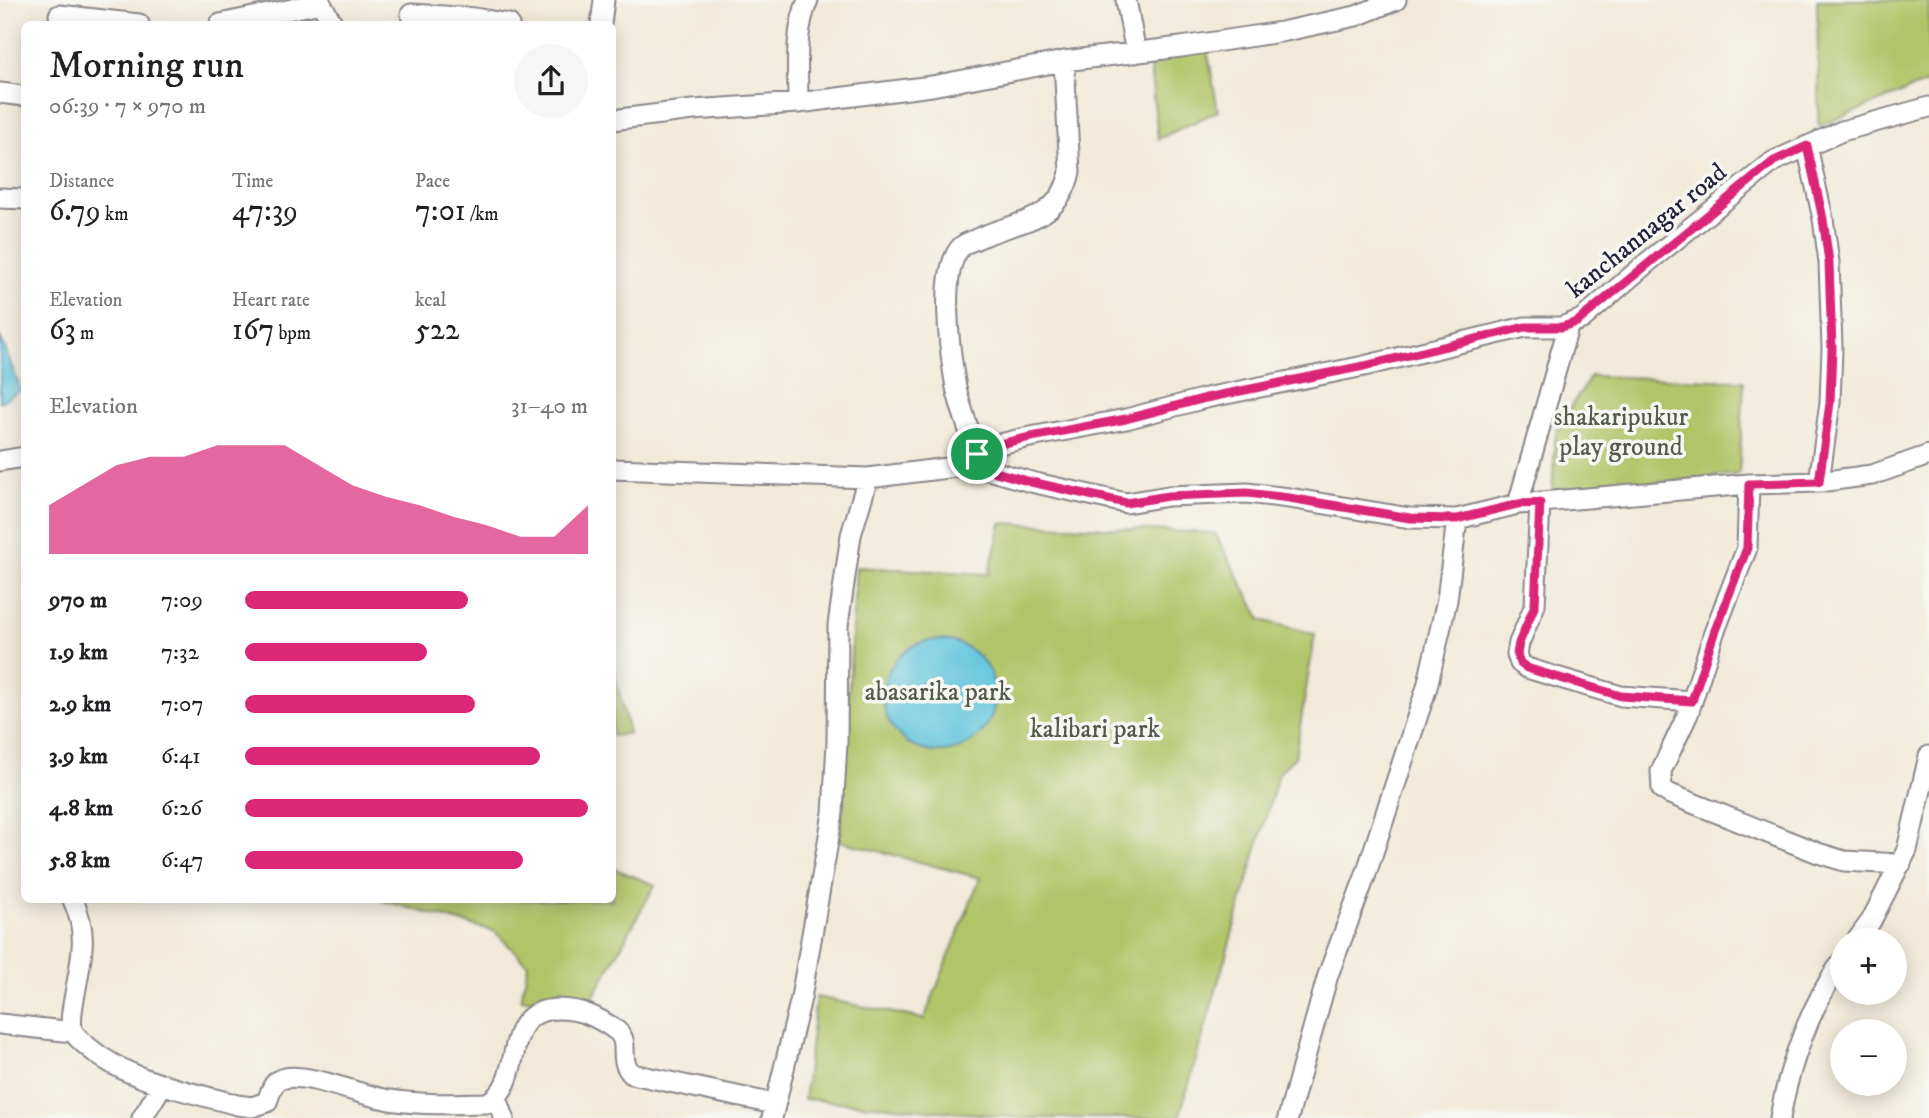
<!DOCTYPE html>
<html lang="en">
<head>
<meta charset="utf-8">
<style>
  :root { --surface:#fff; --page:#f6f6f6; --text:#202124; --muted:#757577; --accent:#db2777 }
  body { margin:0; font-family:"IM FELL DW Pica",serif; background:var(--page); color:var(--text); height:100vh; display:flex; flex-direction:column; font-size:26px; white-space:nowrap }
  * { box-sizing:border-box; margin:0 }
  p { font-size:23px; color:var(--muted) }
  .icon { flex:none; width:38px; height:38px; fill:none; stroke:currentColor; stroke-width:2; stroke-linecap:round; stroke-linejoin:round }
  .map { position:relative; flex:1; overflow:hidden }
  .panel { position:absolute; left:21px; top:21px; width:595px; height:882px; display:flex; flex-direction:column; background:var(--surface); border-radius:10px; box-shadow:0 4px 18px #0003 }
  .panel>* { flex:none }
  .buttons { position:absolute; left:1830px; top:928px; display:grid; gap:14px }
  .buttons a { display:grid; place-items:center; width:77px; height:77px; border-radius:50%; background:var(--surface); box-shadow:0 4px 18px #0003; font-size:35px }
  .pin { position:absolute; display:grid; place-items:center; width:60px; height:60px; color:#fff; margin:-30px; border:4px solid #fff; border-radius:50%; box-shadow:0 2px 7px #0007 }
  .round { display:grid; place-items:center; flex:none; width:74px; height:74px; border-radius:37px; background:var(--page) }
  .head { display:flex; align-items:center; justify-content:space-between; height:119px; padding:0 28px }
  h1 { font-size:38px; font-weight:600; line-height:52px }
  .stats { display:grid; grid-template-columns:repeat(3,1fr); gap:10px; height:119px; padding:7px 28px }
  .stats div { display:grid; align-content:center }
  .stats b { font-size:30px; font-weight:600 }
  .stats small { font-size:19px; font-weight:400 }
  .stats p { font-size:19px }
  .chart { height:196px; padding:14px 28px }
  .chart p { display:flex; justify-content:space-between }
  .chart svg { width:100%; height:126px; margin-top:7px; fill:var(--accent); opacity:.7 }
  ul { padding:0 28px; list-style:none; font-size:23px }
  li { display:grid; grid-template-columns:112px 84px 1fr; align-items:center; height:52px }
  li i { height:18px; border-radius:9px; background:var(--accent) }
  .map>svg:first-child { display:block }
</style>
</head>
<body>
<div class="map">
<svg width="1929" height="1118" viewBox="0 0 1929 1118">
  <rect width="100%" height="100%" fill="#f6f6f2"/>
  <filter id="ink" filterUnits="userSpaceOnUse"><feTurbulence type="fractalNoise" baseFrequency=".0143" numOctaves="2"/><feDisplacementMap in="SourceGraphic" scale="14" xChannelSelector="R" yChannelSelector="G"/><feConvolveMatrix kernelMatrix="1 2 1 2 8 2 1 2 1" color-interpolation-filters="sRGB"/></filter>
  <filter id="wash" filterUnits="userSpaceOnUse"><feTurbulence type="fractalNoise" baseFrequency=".00686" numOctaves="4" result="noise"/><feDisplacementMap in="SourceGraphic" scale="28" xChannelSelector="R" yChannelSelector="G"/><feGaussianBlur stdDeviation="1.57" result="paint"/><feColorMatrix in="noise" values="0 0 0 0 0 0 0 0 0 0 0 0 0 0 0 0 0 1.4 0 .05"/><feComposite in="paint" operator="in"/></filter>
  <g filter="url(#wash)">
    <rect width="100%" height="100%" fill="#f2ead9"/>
    <path fill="#b1c468" stroke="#6a7352" stroke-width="2" d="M1817 0H1929V82L1819 126Z
      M1207 48 1218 111 1158 139 1150 66 1161 51Z
      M1591 376 1744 381 1739 474 1552 494 1556 430Z
      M1001 523 1215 533 1261 620 1315 634 1295 757 1279 772 1179 1118H1022L804 1099 816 997 924 1019 980 878 840 841 856 567 989 574Z
      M613 667 629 733 613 736H612Z
      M613 868 655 885 590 1003 521 999 528 964 494 931 379 900H612Z"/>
    <path fill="#5ec4dc" stroke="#40738c" stroke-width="2" d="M0 336 21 390 0 402Z
      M883 696a56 56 0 1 1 112 0a56 56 0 1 1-112 0Z"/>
  </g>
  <g filter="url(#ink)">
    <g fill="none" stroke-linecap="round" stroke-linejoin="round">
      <defs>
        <path id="street" d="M319 0 333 24
          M1126 0 1136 53
          M411 14 475 18 509 24
          M59 15 139 24
          M220 24 321 3
          M601 24 604 0
          M0 93 24 96
          M798 103C798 68 794 33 808 0
          M612 120 693 110 798 103 932 86 1064 61 1181 47 1281 32 1356 16 1396 0
          M1807 146 1823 219 1829 262 1832 348 1830 403 1819 482
          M0 198 24 199
          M977 454C970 431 959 406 955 382 950 352 938 268 962 246 967 242 975 240 981 237 1020 220 1059 222 1070 172L1064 61
          M0 461 24 457
          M971 465 977 454 996 445 1025 438 1126 419 1206 398 1364 366 1525 327H1562L1569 324
          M612 469 868 478 971 465 1031 482 1126 503 1168 496 1247 493 1289 498 1410 518 1457 519 1518 504 1749 484 1819 482 1872 475 1929 455
          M1749 484 1747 548 1714 633 1688 714 1661 771 1662 789 1670 794 1818 853 1844 861 1901 864
          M1540 503 1535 605 1519 643 1517 654 1520 663 1527 668 1543 673 1621 696 1692 701
          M1518 504 1569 324 1582 319 1649 261 1774 161 1842 131 1929 107
          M73 900C89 935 81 958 75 994 73 1005 69 1021 73 1032 76 1037 84 1043 88 1047 129 1082 186 1090 237 1105L252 1107 267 1102C271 1092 272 1080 285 1078 309 1073 362 1096 390 1100 422 1105 455 1104 487 1103 529 1082 496 1010 558 1009 581 1009 598 1017 617 1031 631 1042 617 1060 632 1074L774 1104
          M1857 940 1871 921 1907 850 1929 756
          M0 1024 73 1032
          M497 1098 504 1118
          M142 1118 163 1084
          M772 1118 801 998 833 813 837 743 838 625 851 535 868 478
          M1288 1118 1328 975 1365 877 1427 687 1447 600 1457 519
          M1780 1118C1789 1064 1811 1004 1843 960"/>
      </defs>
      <use href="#street" stroke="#8a868a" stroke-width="23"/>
      <use href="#street" stroke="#fff" stroke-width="19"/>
    </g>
  </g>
  <g fill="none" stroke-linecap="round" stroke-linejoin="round" filter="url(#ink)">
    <defs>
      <path id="route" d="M1807 146 1823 219 1829 262 1832 348 1830 403 1819 482 1749 484 1747 548 1714 633 1692 701 1621 696 1543 673 1527 668 1520 663 1517 654 1519 643 1535 605 1540 503 1518 504 1457 519 1410 518 1289 498 1247 493 1168 496 1126 503 1031 482 971 465 977 454 996 445 1026 438 1126 419 1206 398 1364 366 1525 327H1562L1577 322 1774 161Z"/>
    </defs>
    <use href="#route" stroke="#fff" stroke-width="14"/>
    <use href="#route" stroke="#db2777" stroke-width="9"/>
  </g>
  <g text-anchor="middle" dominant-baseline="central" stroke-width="7" stroke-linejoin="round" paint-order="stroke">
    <g font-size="26" fill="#22223b" stroke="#f6f6f2">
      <text transform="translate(1647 231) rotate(-39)">kanchannagar road</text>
    </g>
    <g font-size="26" fill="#545b4b" stroke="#f6f6f2">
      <text x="1621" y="417">shakaripukur<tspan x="1621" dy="30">play ground</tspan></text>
      <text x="938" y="692">abasarika park</text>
      <text x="1095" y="729">kalibari park</text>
    </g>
  </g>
</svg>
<div class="buttons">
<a>+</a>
<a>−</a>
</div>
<div class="pin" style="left:977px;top:454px;background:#1e9e55"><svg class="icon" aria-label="arrive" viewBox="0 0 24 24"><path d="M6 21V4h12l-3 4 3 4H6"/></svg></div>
<section class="panel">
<div class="head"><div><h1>Morning run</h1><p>06:39 · 7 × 970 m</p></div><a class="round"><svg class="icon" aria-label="share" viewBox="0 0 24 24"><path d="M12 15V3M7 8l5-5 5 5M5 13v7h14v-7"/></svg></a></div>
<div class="stats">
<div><p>Distance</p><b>6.79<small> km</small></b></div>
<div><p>Time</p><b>47:39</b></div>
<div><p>Pace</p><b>7:01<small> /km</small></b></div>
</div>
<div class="stats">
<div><p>Elevation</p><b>63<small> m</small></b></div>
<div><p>Heart rate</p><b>167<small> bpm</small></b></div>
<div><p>kcal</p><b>522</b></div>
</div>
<div class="chart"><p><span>Elevation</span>31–40 m</p>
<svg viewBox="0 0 160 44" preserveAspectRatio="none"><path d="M0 44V27L10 20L20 13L30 10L40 10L50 6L60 6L70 6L80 13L90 20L100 24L110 27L120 31L130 34L140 38L150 38L160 27V44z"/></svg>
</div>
<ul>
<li><b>970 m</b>7:09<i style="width:65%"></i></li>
<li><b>1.9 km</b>7:32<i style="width:53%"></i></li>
<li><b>2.9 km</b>7:07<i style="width:67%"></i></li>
<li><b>3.9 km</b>6:41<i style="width:86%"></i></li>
<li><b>4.8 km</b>6:26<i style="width:100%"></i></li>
<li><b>5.8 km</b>6:47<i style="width:81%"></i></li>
</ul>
</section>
</div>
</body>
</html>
